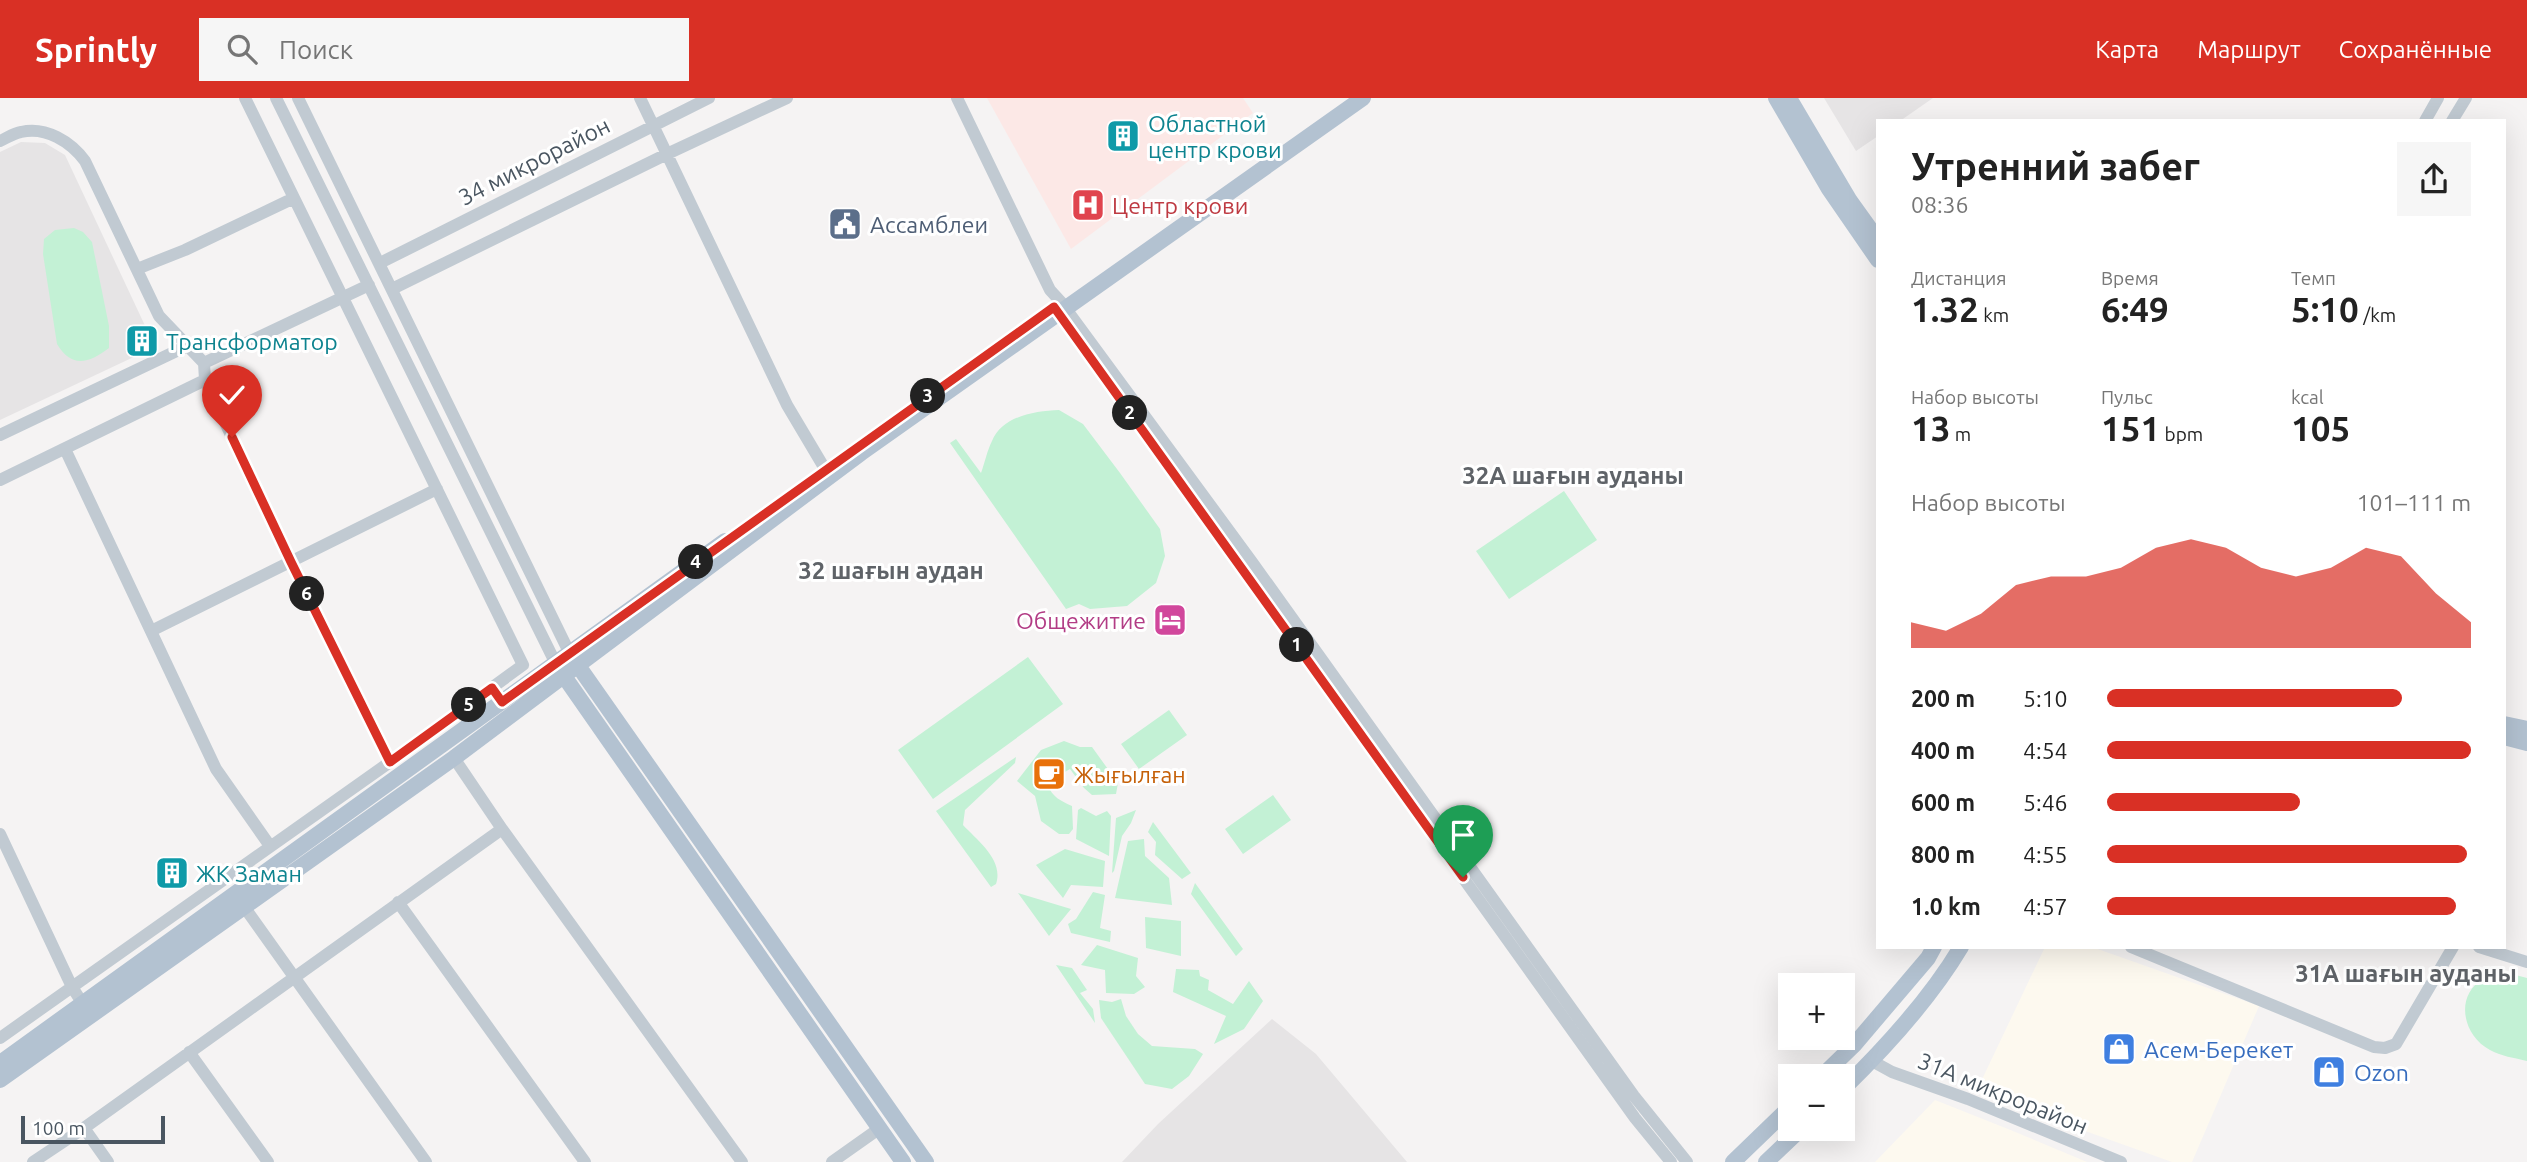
<!DOCTYPE html>
<html lang="ru">
<head>
<meta charset="utf-8">
<style>
  :root { --surface:#fff; --page:#f6f6f6; --text:#222; --muted:#767676; --accent:#d93025 }
  body { margin:0; font-family:Ubuntu,sans-serif; background:var(--page); color:var(--text); height:100vh; display:flex; flex-direction:column; font-size:26px; white-space:nowrap }
  * { box-sizing:border-box; margin:0 }
  p { font-size:23px; color:var(--muted) }
  .icon { flex:none; width:38px; height:38px; fill:none; stroke:currentColor; stroke-width:2; stroke-linecap:round; stroke-linejoin:round }
  .map { position:relative; flex:1; overflow:hidden }
  .drawer { position:absolute; left:1876px; top:21px; width:630px; height:830px; display:flex; flex-direction:column; background:var(--surface); border-radius:0px; box-shadow:0 7px 28px #0002 }
  .drawer>* { flex:none }
  .tools { position:absolute; left:1778px; top:875px; display:grid; gap:14px }
  .tools a { display:grid; place-items:center; width:77px; height:77px; border-radius:0px; background:var(--surface); box-shadow:0 7px 28px #0002; font-size:35px }
  .scale { position:absolute; left:21px; bottom:18px; width:144px; box-sizing:border-box; padding-left:7px; border:4px solid #4a5661; border-top:0; font-size:19px; line-height:24px; white-space:nowrap; color:#4a5661; -webkit-text-stroke:5px #fff; paint-order:stroke }
  .pin { position:absolute; display:grid; place-items:center; width:60px; height:60px; color:#fff; margin:-72px -30px; border-radius:50% 50% 50% 0; rotate:-45deg; box-shadow:0 0 7px #0007 }
  .pin .icon { rotate:45deg }
  .km { position:absolute; width:35px; height:35px; margin:-18px; border-radius:50%; background:#222; color:#fff; font-size:19px; line-height:35px; text-align:center }
  .round { display:grid; place-items:center; flex:none; width:74px; height:74px; border-radius:0px; background:var(--page) }
  .overview { display:flex; align-items:center; justify-content:space-between; height:119px; padding:0 35px }
  h1 { font-size:38px; font-weight:600; line-height:52px }
  .metrics { display:grid; grid-template-columns:repeat(3,1fr); gap:10px; height:119px; padding:7px 35px }
  .metrics div { display:grid; align-content:center }
  .metrics b { font-size:35px; font-weight:600 }
  .metrics small { font-size:19px; font-weight:400 }
  .metrics p { font-size:19px }
  .chart { height:196px; padding:14px 35px }
  .chart p { display:flex; justify-content:space-between }
  .chart svg { width:100%; height:126px; margin-top:7px; fill:var(--accent); opacity:.7 }
  ul { padding:0 35px; list-style:none; font-size:23px }
  li { display:grid; grid-template-columns:112px 84px 1fr; align-items:center; height:52px }
  li i { height:18px; border-radius:9px; background:var(--accent) }
  header { display:flex; align-items:center; gap:42px; box-sizing:border-box; height:98px; padding:0 35px; background:var(--accent); color:#fff }
  header strong { font-size:33px }
  nav { display:flex; gap:38px; margin-inline-start:auto; font-size:24px }
  .search { width:490px; height:63px; background:var(--page); display:flex; align-items:center; gap:18px; box-sizing:border-box; padding:0 24px; border-radius:0px; color:var(--muted); font-size:26px }
  .map>svg:first-child { display:block }
</style>
</head>
<body>
<header>
<strong>Sprintly</strong>
<div class="search"><svg class="icon" aria-label="search" viewBox="0 0 24 24"><circle cx="10" cy="10" r="6"/><path d="M15 15l6 6"/></svg>Поиск</div>
<nav><a>Карта</a><a>Маршрут</a><a>Сохранённые</a></nav>
</header>
<div class="map">
<svg width="2527" height="1064" viewBox="0 0 2527 1064">
  <rect width="100%" height="100%" fill="#f5f3f3"/>
  <path fill="#fdf9ef" d="M2045 849H2092L2259 908 2192 1064H2172L1976 994Z
    M1935 1002 2008 1031 2087 1064H1875Z"/>
  <path fill="#e6e4e5" d="M1824 0H1933L1900 23H1878V38L1856 53Z
    M21 44 45 45 65 57 155 249 0 322V54Z
    M1272 921 1316 956 1407 1064H1122L1158 1026Z"/>
  <path fill="#fce8e6" d="M987 0H1243L1253 15 1071 151Z"/>
  <path fill="#c3f1d5" d="M74 130 83 134 92 144 109 228V250C89 265 72 271 57 246L43 156 44 141 55 132Z
    M1059 312 1083 326 1120 375 1160 431 1165 458 1156 485 1127 508 1090 511 1079 506 1066 511 950 345 956 341 981 375C985 364 987 353 992 343 1002 318 1035 313 1059 312Z
    M1564 393 1597 442 1509 501 1476 453Z
    M1028 559 1063 606 933 701 898 652Z
    M1169 612 1187 637 1139 671 1121 646Z
    M1064 643 1080 649H1092L1118 685 1116 696 1092 697 1084 690 1070 671 1049 683 1048 687C1052 699 1061 703 1072 708L1073 731 1069 736H1059L1041 723 1035 698 1017 683 1041 652Z
    M1016 659 1015 665 965 712 963 727C978 743 1004 762 996 786L991 789 936 713Z
    M1273 697 1291 722 1243 756 1225 731Z
    M1081 710 1096 718 1107 713 1111 718 1109 758 1076 741 1078 712Z
    M1136 712 1131 725 1122 738 1114 773 1112 775 1116 720Z
    M1153 724 1191 775 1182 781 1155 757 1156 744 1148 734Z
    M1144 741 1145 758 1169 780 1172 807 1115 800 1128 743Z
    M1065 751 1105 763 1103 789 1071 787 1063 800 1036 767Z
    M1195 785 1243 851 1236 858 1191 796Z
    M1093 794 1105 797 1100 830 1111 833 1110 844 1071 835 1068 826 1076 821Z
    M1018 795 1071 811 1049 838Z
    M1145 819 1181 823V858L1146 850Z
    M1097 847 1138 860 1136 878 1145 889 1134 896 1106 895 1105 872 1081 867Z
    M1056 867 1072 870 1087 892 1080 895 1093 911 1095 925Z
    M1176 871 1199 872 1200 878 1209 882 1208 892 1233 906 1249 883 1263 903 1244 931 1214 946 1226 918 1173 894Z
    M2504 874 2527 880V963C2515 960 2500 958 2490 952 2463 938 2454 898 2483 881 2489 877 2498 876 2504 874Z
    M1121 901 1126 918 1138 936 1152 948 1195 951 1203 956 1189 978 1172 991 1145 986 1101 920 1099 902 1112 904Z"/>
  <g fill="none" stroke-linecap="round" stroke-linejoin="round">
    <path stroke="#c1cad2" stroke-width="12" d="M276 0 556 566
      M298 0 570 556
      M640 0 787 307 825 371
      M957 0 1050 192 1061 204 1252 464 1634 998 1687 1064
      M2425 23 2438 0
      M2452 23 2466 0
      M0 43C7 40 14 35 21 34 46 28 71 44 85 63L159 218 204 265 205 282 291 464 390 664
      M380 165 709 0
      M137 171 185 152 294 100
      M392 191 667 56 787 0
      M1055 210 1635 1020 1671 1064
      M204 265 369 187
      M0 337 187 248
      M65 351 216 671 270 748
      M0 382 205 282
      M151 533 437 391
      M454 660 502 731 742 1064
      M0 736 72 889 83 906
      M398 804 585 1064
      M245 810 426 1064
      M2131 849 2374 949 2385 950 2396 946 2453 849
      M2479 849 2527 864
      M0 940 390 664 523 567 245 0
      M189 954 268 1064
      M1872 963 1892 974 1968 1001 2121 1064
      M84 1030 108 1064
      M33 1064 84 1030 502 731
      M832 1064 880 1030"/>
    <path stroke="#b3c2d1" stroke-width="16" d="M1776 0 1829 91 1878 162
      M1789 0 1850 103 1878 142
      M572 559 926 1064
      M559 571 903 1064
      M2504 626 2527 631
      M2504 639 2527 645
      M0 965 725 443
      M1822 978 1854 947 1928 860 1934 849
      M0 982 454 660 861 355 1363 0
      M1843 991C1886 949 1930 901 1961 849
      M1733 1064 1790 1009
      M1766 1064 1801 1031"/>
  </g>
  <g fill="none" stroke-linecap="round" stroke-linejoin="round">
    <defs>
      <path id="route" d="M232 339 291 464 390 664 492 590 502 604 1054 209 1463 779"/>
    </defs>
    <use href="#route" stroke="#fff" stroke-width="14"/>
    <use href="#route" stroke="#d93025" stroke-width="9"/>
  </g>
  <defs>
    <symbol id="building-square" viewBox="-11 -11 22 22"><rect x="-9" y="-9" width="18" height="18" rx="4" fill="#0f9aa8" stroke="#fff"/><path d="M-4-6H4V6H1V3H-1V6H-4ZM-2.5-4.3h1.7v1.8h-1.7ZM.8-4.3h1.7v1.8H.8ZM-2.5-1h1.7V.8h-1.7ZM.8-1h1.7V.8H.8Z" fill="#fff"/></symbol>
    <symbol id="hospital-square" viewBox="-11 -11 22 22"><rect x="-9" y="-9" width="18" height="18" rx="4" fill="#e0444e" stroke="#fff"/><path d="M-5-5h3v3.5h4V-5h3V5h-3V1.5h-4V5h-3Z" fill="#fff"/></symbol>
    <symbol id="civic-square" viewBox="-11 -11 22 22"><rect x="-9" y="-9" width="18" height="18" rx="4" fill="#5c6f8a" stroke="#fff"/><path d="M-.6-6.5H3V-4.5H.6V-3L4-1V1h2V6H-6V1h2V-1L-.6-3ZM-1.2 2.5V6h2.4V2.5Z" fill="#fff"/></symbol>
    <symbol id="hotel-square" viewBox="-11 -11 22 22"><rect x="-9" y="-9" width="18" height="18" rx="4" fill="#d1479c" stroke="#fff"/><path d="M-6-4.5h1.5V1H6V5H4.5V3h-9V5H-6ZM-4 0a1.8 1.8 0 1 1 3.6 0ZM.5 0V-2.5h3Q6-2.5 6 0Z" fill="#fff"/></symbol>
    <symbol id="cafe-square" viewBox="-11 -11 22 22"><rect x="-9" y="-9" width="18" height="18" rx="4" fill="#e8710a" stroke="#fff"/><path d="M-5.5-4.5H6V0H3Q3 3.5 0 3.5H-2.5Q-5.5 3.5-5.5 0ZM3-3.2v2h1.7v-2ZM-6 4.5H4V6H-6Z" fill="#fff"/></symbol>
    <symbol id="shop-square" viewBox="-11 -11 22 22"><rect x="-9" y="-9" width="18" height="18" rx="4" fill="#3f7fe0" stroke="#fff"/><path d="M-5-2.5h2.3a2.7 3.5 0 0 1 5.4 0H5L5.5 6h-11ZM-1.5-2.5h3a1.5 2.3 0 0 0-3 0Z" fill="#fff"/></symbol>
  </defs>
  <g fill-rule="evenodd">
    <use href="#building-square" x="1104" y="19" width="38" height="38"/>
    <use href="#hospital-square" x="1069" y="88" width="38" height="38"/>
    <use href="#civic-square" x="826" y="107" width="38" height="38"/>
    <use href="#building-square" x="123" y="224" width="38" height="38"/>
    <use href="#hotel-square" x="1151" y="503" width="38" height="38"/>
    <use href="#cafe-square" x="1030" y="657" width="38" height="38"/>
    <use href="#building-square" x="153" y="756" width="38" height="38"/>
    <use href="#shop-square" x="2100" y="932" width="38" height="38"/>
    <use href="#shop-square" x="2310" y="955" width="38" height="38"/>
  </g>
  <g text-anchor="middle" dominant-baseline="central" stroke-width="6" stroke-linejoin="round" paint-order="stroke">
    <g font-size="23" fill="#0d838f" stroke="#fff" text-anchor="start">
      <text x="1148" y="25">Областной<tspan x="1148" dy="26">центр крови</tspan></text>
      <text x="166" y="243">Трансформатор</text>
      <text x="196" y="775">ЖК Заман</text>
    </g>
    <g font-size="23" fill="#4a5661" stroke="#fff">
      <text transform="translate(534 63) rotate(-27)">34 микрорайон</text>
      <text transform="translate(2003 995) rotate(22)">31А микрорайон</text>
    </g>
    <g font-size="23" fill="#be3a42" stroke="#fff" text-anchor="start">
      <text x="1112" y="107">Центр крови</text>
    </g>
    <g font-size="23" fill="#4e5e75" stroke="#fff" text-anchor="start">
      <text x="870" y="126">Ассамблеи</text>
    </g>
    <g font-size="23" fill="#b23c85" stroke="#fff" text-anchor="end">
      <text x="1146" y="522">Общежитие</text>
    </g>
    <g font-size="23" fill="#c56008" stroke="#fff" text-anchor="start">
      <text x="1074" y="676">Жығылған</text>
    </g>
    <g font-size="23" fill="#366cbe" stroke="#fff" text-anchor="start">
      <text x="2144" y="951">Асем-Берекет</text>
      <text x="2354" y="974">Ozon</text>
    </g>
    <g font-size="24" font-weight="bold" fill="#5f6368" stroke="#fff">
      <text x="1573" y="377">32А шағын ауданы</text>
      <text x="891" y="472">32 шағын аудан</text>
      <text x="2406" y="875">31А шағын ауданы</text>
    </g>
  </g>
</svg>
<div class="tools">
<a>+</a>
<a>−</a>
</div>
<div class="scale">100 m</div>
<div class="pin" style="left:1463px;top:779px;background:#1e9e55"><svg class="icon" aria-label="arrive" viewBox="0 0 24 24"><path d="M6 21V4h12l-3 4 3 4H6"/></svg></div>
<div class="pin" style="left:232px;top:339px;background:#d93025"><svg class="icon" aria-label="check" viewBox="0 0 24 24"><path d="M5 12l5 5 9-10"/></svg></div>
<b class="km" style="left:1297px;top:547px">1</b>
<b class="km" style="left:1130px;top:315px">2</b>
<b class="km" style="left:928px;top:298px">3</b>
<b class="km" style="left:696px;top:464px">4</b>
<b class="km" style="left:469px;top:607px">5</b>
<b class="km" style="left:307px;top:496px">6</b>
<section class="drawer">
<div class="overview"><div><h1>Утренний забег</h1><p>08:36</p></div><a class="round"><svg class="icon" aria-label="share" viewBox="0 0 24 24"><path d="M12 15V3M7 8l5-5 5 5M5 13v7h14v-7"/></svg></a></div>
<div class="metrics">
<div><p>Дистанция</p><b>1.32<small> km</small></b></div>
<div><p>Время</p><b>6:49</b></div>
<div><p>Темп</p><b>5:10<small> /km</small></b></div>
</div>
<div class="metrics">
<div><p>Набор высоты</p><b>13<small> m</small></b></div>
<div><p>Пульс</p><b>151<small> bpm</small></b></div>
<div><p>kcal</p><b>105</b></div>
</div>
<div class="chart"><p><span>Набор высоты</span>101–111 m</p>
<svg viewBox="0 0 160 44" preserveAspectRatio="none"><path d="M0 44V35L10 38L20 32L30 22L40 19L50 19L60 16L70 9L80 6L90 9L100 16L110 19L120 16L130 9L140 12L150 25L160 35V44z"/></svg>
</div>
<ul>
<li><b>200 m</b>5:10<i style="width:81%"></i></li>
<li><b>400 m</b>4:54<i style="width:100%"></i></li>
<li><b>600 m</b>5:46<i style="width:53%"></i></li>
<li><b>800 m</b>4:55<i style="width:99%"></i></li>
<li><b>1.0 km</b>4:57<i style="width:96%"></i></li>
</ul>
</section>
</div>
</body>
</html>
